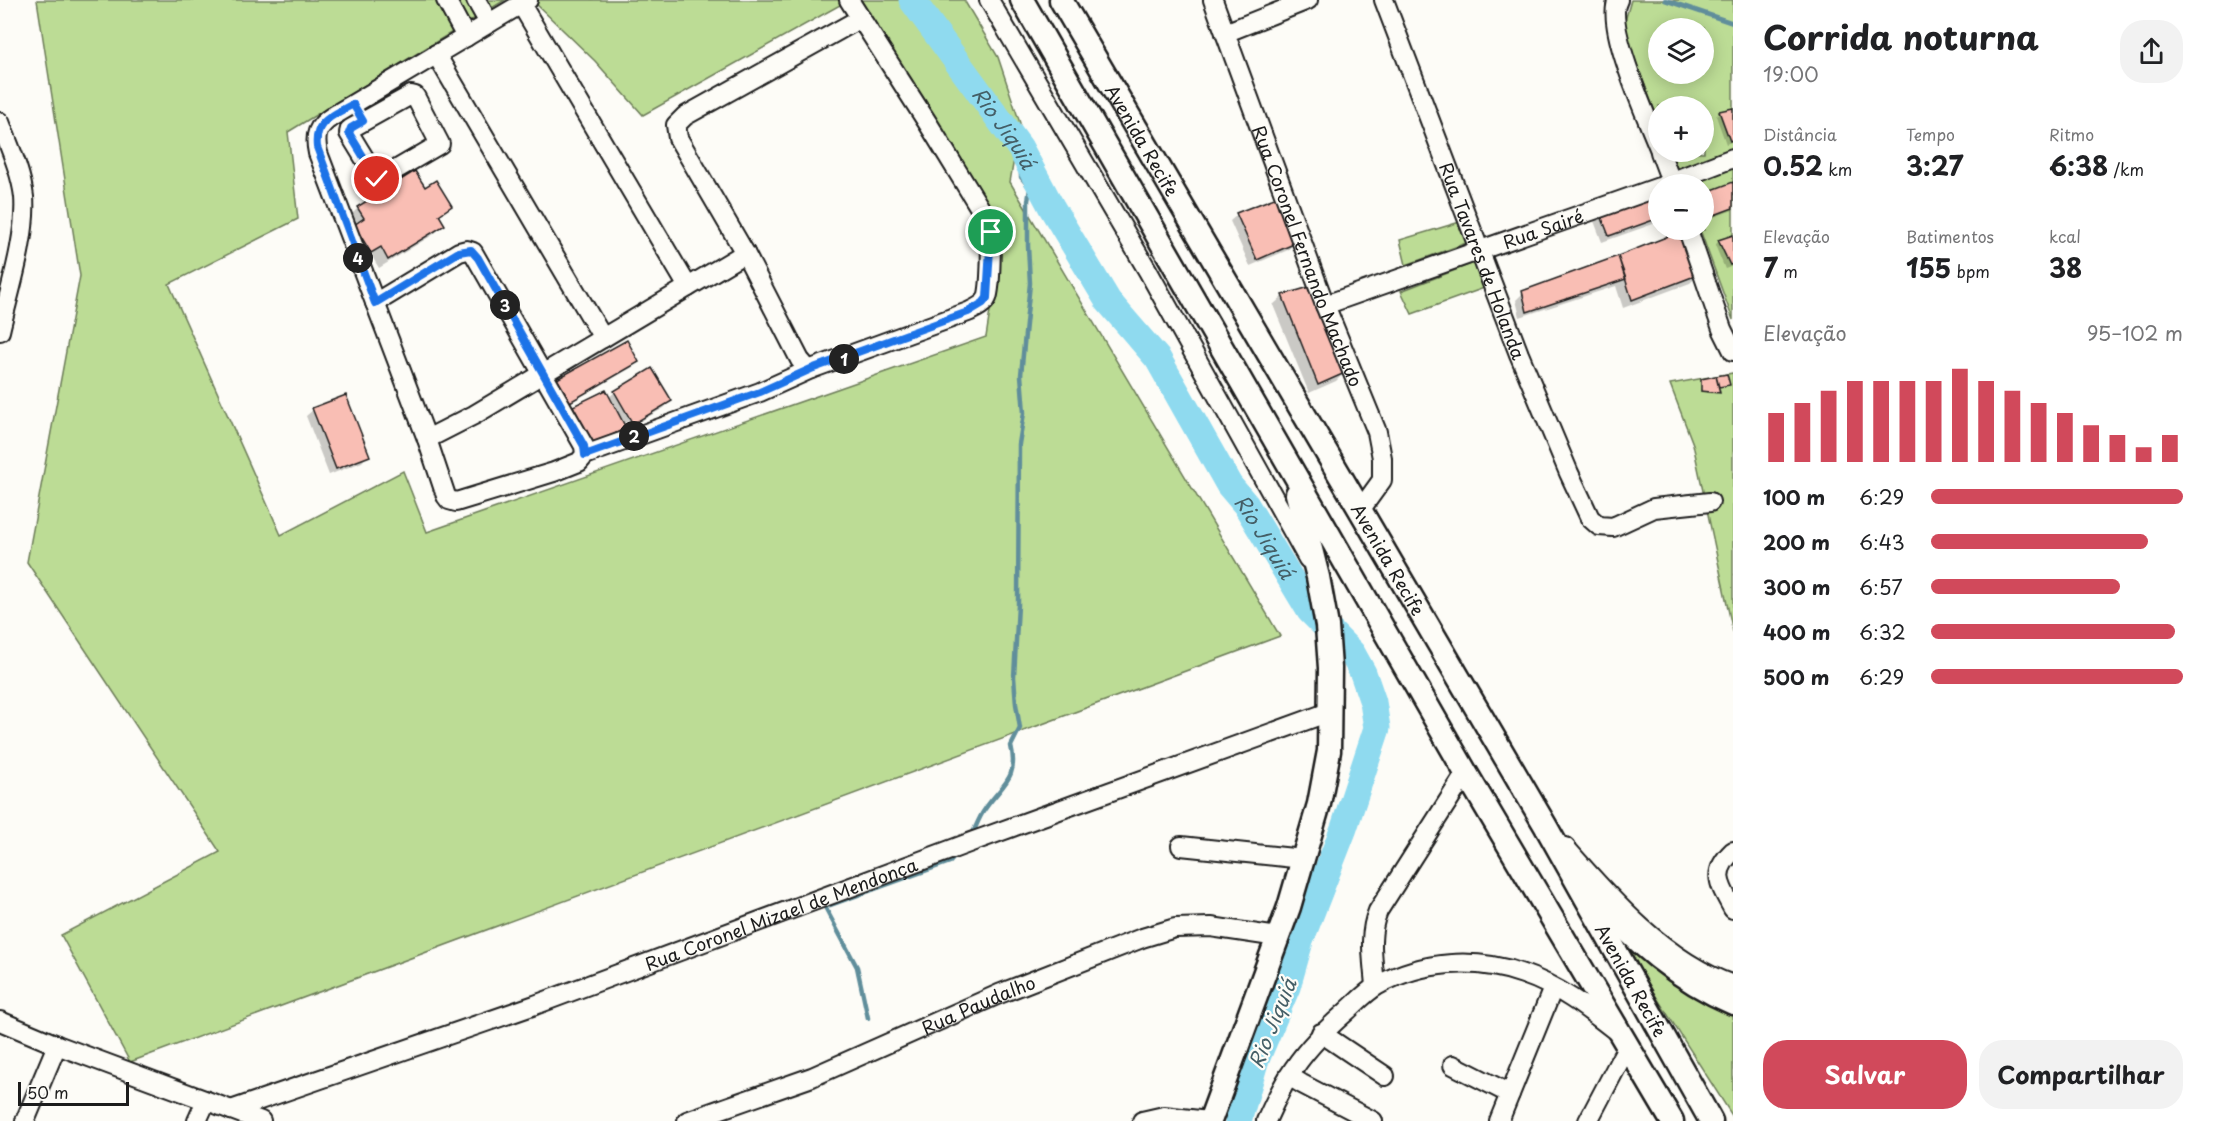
<!DOCTYPE html>
<html lang="pt">
<head>
<meta charset="utf-8">
<style>
  :root { --surface:#fff; --page:#f2f2f2; --text:#202124; --muted:#757577; --accent:#d1495b }
  body { margin:0; font-family:"Playpen Sans",sans-serif; background:var(--page); color:var(--text); height:100vh; display:flex; flex-direction:column; font-size:22px; white-space:nowrap }
  * { box-sizing:border-box; margin:0 }
  p { font-size:20px; color:var(--muted) }
  .icon { flex:none; width:33px; height:33px; fill:none; stroke:currentColor; stroke-width:2; stroke-linecap:round; stroke-linejoin:round }
  .map { position:relative; flex:1; overflow:hidden }
  .drawer { display:flex; flex-direction:column; background:var(--surface); width:480px }
  .drawer>* { flex:none }
  .buttons { position:absolute; left:1648px; top:18px; display:grid; gap:12px }
  .buttons a { display:grid; place-items:center; width:66px; height:66px; border-radius:50%; background:var(--surface); box-shadow:0 3px 15px #0003; font-size:30px }
  .scale { position:absolute; left:18px; bottom:15px; width:111px; box-sizing:border-box; padding-left:6px; border:3px solid #1c1c1c; border-top:0; font-size:16px; line-height:21px; white-space:nowrap; color:#1c1c1c; -webkit-text-stroke:4px #fdfcf7; paint-order:stroke }
  .pin { position:absolute; display:grid; place-items:center; width:51px; height:51px; color:#fff; margin:-26px; border:3px solid #fff; border-radius:50%; box-shadow:0 2px 6px #0007 }
  .km { position:absolute; width:30px; height:30px; margin:-15px; border-radius:50%; background:#222; color:#fff; font-size:16px; line-height:30px; text-align:center }
  .round { display:grid; place-items:center; flex:none; width:63px; height:63px; border-radius:24px; background:var(--page) }
  .head { display:flex; align-items:center; justify-content:space-between; height:102px; padding:0 30px }
  h1 { font-size:33px; font-weight:700; line-height:45px }
  .stats { display:grid; grid-template-columns:repeat(3,1fr); gap:9px; height:102px; padding:6px 30px }
  .stats div { display:grid; align-content:center }
  .stats b { font-size:26px; font-weight:700 }
  .stats small { font-size:16px; font-weight:400 }
  .stats p { font-size:16px }
  .chart { height:168px; padding:12px 30px }
  .chart p { display:flex; justify-content:space-between }
  .chart svg { width:100%; height:108px; margin-top:6px; stroke:var(--accent); stroke-width:6 }
  .primary-button { display:flex; gap:12px; margin-top:auto; padding:12px 30px }
  .primary-button a { flex:1; height:69px; border-radius:24px; background:var(--accent); color:#fff; font-size:24px; font-weight:700; line-height:69px; text-align:center }
  .primary-button a+a { background:var(--page); color:var(--text) }
  ul { padding:0 30px; list-style:none; font-size:20px }
  li { display:grid; grid-template-columns:96px 72px 1fr; align-items:center; height:45px }
  li i { height:15px; border-radius:8px; background:var(--accent) }
  main { display:flex; flex:1; min-height:0 }
  .map>svg:first-child { display:block }
</style>
</head>
<body>
<main>
<div class="map">
<svg width="1733" height="1121" viewBox="0 0 1733 1121">
  <rect width="100%" height="100%" fill="#fdfcf7"/>
  <filter id="ink" filterUnits="userSpaceOnUse"><feTurbulence type="fractalNoise" baseFrequency=".0167" numOctaves="2"/><feDisplacementMap in="SourceGraphic" scale="12" xChannelSelector="R" yChannelSelector="G"/><feConvolveMatrix kernelMatrix="1 2 1 2 8 2 1 2 1" color-interpolation-filters="sRGB"/></filter>
  <g filter="url(#ink)">
    <path fill="#bcdc95" stroke="#6c7c58" stroke-width="1.5" fill-rule="evenodd" d="M37 0H505L288 132 298 219 169 284 281 535 403 471 427 532 986 337 1003 227 853 0H964L998 57 1020 123 1010 182 1280 636 130 1062 61 935 220 852 27 562 80 276Z
      M532 0H849L643 115 595 61Z
      M1631 0H1733V320L1700 230H1704V184H1683L1671 152H1704V106H1659V122L1623 28ZM1659 28H1704V74H1659Z
      M1460 222 1469 242 1406 265 1400 240Z
      M1479 261 1487 287 1412 314 1401 291Z
      M1733 373V632L1693 444 1670 384Z
      M1622 943 1733 1013V1117Z"/>
    <path fill="#0003" d="M1733 109V141L1726 144 1716 116 1720 112Z
      M1733 183V210L1705 220 1704 195Z
      M425 189 450 206 438 217 443 225 434 234 379 268 371 255 361 261 349 217 358 208Z
      M1659 192V222L1602 242 1594 221 1601 214Z
      M1237 215 1294 243 1288 250 1250 266 1230 221Z
      M1733 236V266L1725 269 1715 245 1719 241Z
      M1617 259 1699 274 1690 283 1623 308 1616 286 1520 317 1516 300 1523 293Z
      M1283 296 1345 372 1336 381 1309 393 1273 305Z
      M626 342 637 362 631 368 563 407 551 387 558 381Z
      M1726 376 1728 385 1717 388V394L1700 392 1702 380Z
      M605 392 608 398 615 392 670 401 664 408 626 429 625 427 617 435 586 451 567 414 574 408Z
      M313 410 368 455 362 462 329 475 306 416Z"/>
    <g fill="none" stroke-linecap="round" stroke-linejoin="round">
      <path stroke="#618e9b" stroke-width="4.5" d="M1665 0 1733 23
        M972 835C976 827 979 817 985 809 1002 784 1019 779 1011 746L1020 728 1016 704 1014 677 1018 605 1019 444 1024 413 1021 375 1030 283 1028 246V201L1030 188 1021 177 1020 148
        M868 1018 857 967 825 907 950 862 957 854"/>
      <path stroke="#8fdaef" stroke-width="27" id="s1" d="M912 0 1020 148 1052 208 1108 301 1158 359 1229 485 1246 505 1310 611 1352 653 1363 673 1373 702 1377 728 1344 828 1300 941 1287 987 1255 1062 1238 1121"/>
    </g>
    <path fill="#f9beb4" stroke="#1c1c1c" stroke-width="1.5" d="M1733 108V139L1730 141 1719 111Z
      M415 171 425 187 436 180 452 206 439 215 445 225 388 260 381 247 371 253 354 225 364 218 357 207Z
      M1733 182V208L1709 217 1704 206V193Z
      M1659 190V218L1609 236 1600 213Z
      M1277 197 1296 243 1257 260 1236 213Z
      M1684 230 1700 274 1632 300 1618 256Z
      M1733 235V264L1730 265 1718 240Z
      M1618 256 1626 279 1527 312 1522 291Z
      M1313 286 1347 372 1318 385 1282 295Z
      M627 340 639 362 570 402 557 379Z
      M652 368 672 401 633 424 614 391Z
      M1727 374 1730 385 1719 387 1716 376Z
      M1716 376 1720 393 1701 391V379Z
      M606 390 626 428 593 445 573 406Z
      M346 395 370 456 336 469 312 408Z"/>
    <g fill="none" stroke-linecap="round" stroke-linejoin="round">
      <defs>
        <g id="minor">
          <path d="M446 0 466 37"/>
          <path d="M476 0 489 23"/>
          <path d="M528 0 333 116C317 126 314 135 318 153L427 439 474 415 745 253"/>
          <path d="M849 0 929 125 989 223C992 235 991 287 987 298 984 305 974 309 968 312L811 369 806 367 800 360 745 253 678 138 676 125 685 116 861 18"/>
          <path d="M989 0 1148 271 1308 559"/>
          <path id="s2" d="M1213 0 1325 305 1377 432 1382 458V480L1361 509"/>
          <path id="s3" d="M1384 0 1519 354 1569 473 1590 518 1599 526 1613 527 1654 508 1710 502"/>
          <path d="M1618 0C1604 24 1648 120 1659 148"/>
          <path d="M521 4 688 287"/>
          <path d="M1225 33 1308 0"/>
          <path d="M436 54 603 338"/>
          <path d="M411 95 415 96 440 144 380 179H377L349 133 350 129Z"/>
          <path d="M0 122C9 146 21 171 24 197 27 237 9 292 0 331"/>
          <path d="M1660 152 1672 184"/>
          <path d="M1665 184 1733 158"/>
          <path d="M1688 230 1722 329 1733 351"/>
          <path d="M375 303 459 252 467 250 473 252 584 446 585 455 579 462 554 472 456 502 449 500 446 496 427 439"/>
          <path id="s4" d="M1325 305 1659 187"/>
          <path d="M585 455 760 392 811 369"/>
          <path d="M1181 846 1303 859"/>
          <path d="M1565 847C1611 900 1666 962 1733 985"/>
          <path d="M1733 851C1710 873 1720 885 1733 909"/>
          <path d="M1375 986C1373 960 1368 935 1378 911L1466 773"/>
          <path d="M0 1021 57 1045 261 1121"/>
          <path d="M1321 1033 1385 1076"/>
          <path d="M1453 1065 1510 1094"/>
          <path d="M1289 1076 1302 1084 1373 1121"/>
          <path id="s5" d="M231 1110 535 1005 974 841 1329 712"/>
          <path d="M25 1121 57 1045"/>
          <path d="M197 1121 206 1101"/>
          <path id="s6" d="M687 1121 812 1077 999 994 1142 938 1175 928 1211 927 1278 937"/>
          <path d="M1142 1121 1164 1116 1208 1121"/>
          <path d="M1266 1121C1273 1106 1280 1090 1289 1076 1304 1051 1324 1031 1346 1012 1356 1003 1366 992 1378 985 1422 961 1475 957 1523 974 1559 986 1588 1009 1616 1031"/>
          <path d="M1499 1121 1553 988"/>
          <path d="M1588 1121 1628 1045"/>
        </g>
        <g id="major">
          <path d="M1022 0 1466 773 1672 1121"/>
          <path id="s7" d="M1061 0 1545 825 1711 1121"/>
          <path d="M1596 896C1632 940 1679 980 1733 1003"/>
          <path d="M1210 1121 1289 907 1319 804 1329 751 1330 668 1327 626 1318 577 1297 494"/>
        </g>
      </defs>
      <use href="#minor" stroke="#1c1c1c" stroke-width="22"/>
      <use href="#major" stroke="#1c1c1c" stroke-width="27"/>
      <use href="#minor" stroke="#fdfcf7" stroke-width="18"/>
      <use href="#major" stroke="#fdfcf7" stroke-width="22"/>
    </g>
  </g>
  <g fill="none" stroke-linecap="round" stroke-linejoin="round" filter="url(#ink)">
    <defs>
      <path id="route" d="M377 179 349 133 351 128 363 121 353 104C333 116 314 120 317 147L375 303 459 252 471 250 478 258 584 446 585 455 760 392 811 369 968 312 983 303 987 298 991 232"/>
    </defs>
    <use href="#route" stroke="#fff" stroke-width="12"/>
    <use href="#route" stroke="#1a73e8" stroke-width="8"/>
  </g>
  <g text-anchor="middle" dominant-baseline="central" stroke-width="4.5" stroke-linejoin="round" paint-order="stroke">
    <g font-size="18" fill="#1c1c1c" stroke="#fdfcf7">
      <text stroke="none"><textPath href="#s7" startOffset="162">Avenida Recife</textPath></text>
      <text stroke="none"><textPath href="#s4" startOffset="231">Rua Sairé</textPath></text>
      <text stroke="none"><textPath href="#s2" startOffset="273">Rua Coronel Fernando Machado</textPath></text>
      <text stroke="none"><textPath href="#s3" startOffset="279">Rua Tavares de Holanda</textPath></text>
      <text stroke="none"><textPath href="#s7" startOffset="648">Avenida Recife</textPath></text>
      <text stroke="none"><textPath href="#s5" startOffset="584">Rua Coronel Mizael de Mendonça</textPath></text>
      <text stroke="none"><textPath href="#s7" startOffset="1134">Avenida Recife</textPath></text>
      <text stroke="none"><textPath href="#s6" startOffset="314">Rua Paudalho</textPath></text>
    </g>
    <g font-size="20" font-style="italic" fill="#445e66" stroke="#fdfcf7">
      <text stroke="none"><textPath href="#s1" startOffset="158">Rio Jiquiá</textPath></text>
      <text stroke="none"><textPath href="#s1" startOffset="644">Rio Jiquiá</textPath></text>
      <text transform="translate(1272 1023) rotate(-68)">Rio Jiquiá</text>
    </g>
  </g>
</svg>
<div class="buttons">
<a><svg class="icon" aria-label="layers" viewBox="0 0 24 24"><path d="M12 4l9 5-9 5-9-5zM3 14l9 5 9-5"/></svg></a>
<a>+</a>
<a>−</a>
</div>
<div class="scale">50 m</div>
<div class="pin" style="left:991px;top:232px;background:#1e9e55"><svg class="icon" aria-label="arrive" viewBox="0 0 24 24"><path d="M6 21V4h12l-3 4 3 4H6"/></svg></div>
<div class="pin" style="left:377px;top:179px;background:#d93025"><svg class="icon" aria-label="check" viewBox="0 0 24 24"><path d="M5 12l5 5 9-10"/></svg></div>
<b class="km" style="left:844px;top:359px">1</b>
<b class="km" style="left:634px;top:436px">2</b>
<b class="km" style="left:505px;top:305px">3</b>
<b class="km" style="left:358px;top:258px">4</b>
</div>
<section class="drawer">
<div class="head"><div><h1>Corrida noturna</h1><p>19:00</p></div><a class="round"><svg class="icon" aria-label="share" viewBox="0 0 24 24"><path d="M12 15V3M7 8l5-5 5 5M5 13v7h14v-7"/></svg></a></div>
<div class="stats">
<div><p>Distância</p><b>0.52<small> km</small></b></div>
<div><p>Tempo</p><b>3:27</b></div>
<div><p>Ritmo</p><b>6:38<small> /km</small></b></div>
</div>
<div class="stats">
<div><p>Elevação</p><b>7<small> m</small></b></div>
<div><p>Batimentos</p><b>155<small> bpm</small></b></div>
<div><p>kcal</p><b>38</b></div>
</div>
<div class="chart"><p><span>Elevação</span>95–102 m</p>
<svg viewBox="0 0 160 44" preserveAspectRatio="none"><path d="M5 44V24M15 44V20M25 44V15M35 44V11M45 44V11M55 44V11M65 44V11M75 44V6M85 44V11M95 44V15M105 44V20M115 44V24M125 44V29M135 44V33M145 44V38M155 44V33"/></svg>
</div>
<ul>
<li><b>100 m</b>6:29<i style="width:100%"></i></li>
<li><b>200 m</b>6:43<i style="width:86%"></i></li>
<li><b>300 m</b>6:57<i style="width:75%"></i></li>
<li><b>400 m</b>6:32<i style="width:97%"></i></li>
<li><b>500 m</b>6:29<i style="width:100%"></i></li>
</ul>
<div class="primary-button"><a>Salvar</a><a>Compartilhar</a></div>
</section>
</main>
</body>
</html>
